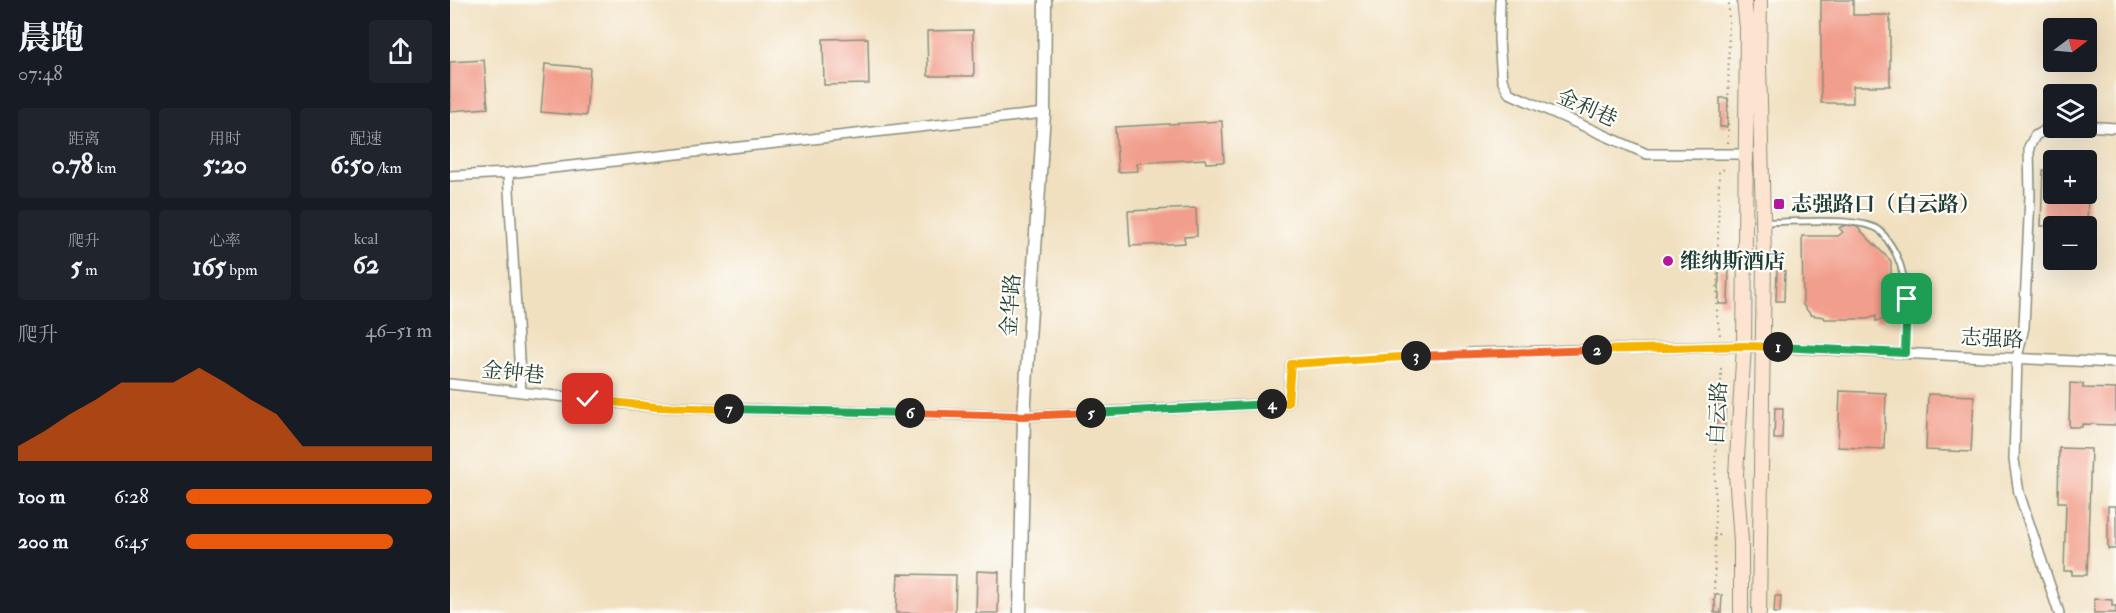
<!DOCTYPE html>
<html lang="zh">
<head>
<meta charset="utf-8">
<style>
  :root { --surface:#171b24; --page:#20242c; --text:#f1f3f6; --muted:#9ea1a6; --accent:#ea580c }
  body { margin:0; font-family:"IM FELL Double Pica","Noto Serif SC",serif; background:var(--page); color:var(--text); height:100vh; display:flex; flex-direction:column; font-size:22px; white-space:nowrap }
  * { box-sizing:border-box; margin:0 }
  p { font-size:20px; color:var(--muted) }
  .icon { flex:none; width:33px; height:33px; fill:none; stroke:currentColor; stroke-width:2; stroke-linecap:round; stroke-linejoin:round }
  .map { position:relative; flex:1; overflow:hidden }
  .details { display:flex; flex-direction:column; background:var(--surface); width:450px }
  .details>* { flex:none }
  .needle { width:39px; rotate:74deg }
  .tools { position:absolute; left:1593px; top:18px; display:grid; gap:12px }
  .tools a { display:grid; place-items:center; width:54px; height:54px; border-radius:6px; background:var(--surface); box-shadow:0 6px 24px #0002; font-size:30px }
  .pin { position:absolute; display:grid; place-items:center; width:51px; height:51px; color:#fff; margin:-26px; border-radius:12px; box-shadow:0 3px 9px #0006 }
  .km { position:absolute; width:30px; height:30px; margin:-15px; border-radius:50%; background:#222; color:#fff; font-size:16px; line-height:30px; text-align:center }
  .round { display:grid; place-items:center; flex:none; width:63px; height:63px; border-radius:6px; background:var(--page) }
  .head { display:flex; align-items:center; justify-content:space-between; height:102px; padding:0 18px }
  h1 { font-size:33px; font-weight:800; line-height:45px }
  .metrics { display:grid; grid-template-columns:repeat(3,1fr); gap:9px; height:102px; padding:6px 18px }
  .metrics div { display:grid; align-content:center; border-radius:6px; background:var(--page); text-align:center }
  .metrics b { font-size:26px; font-weight:800 }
  .metrics small { font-size:16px; font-weight:400 }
  .metrics p { font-size:16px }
  .chart { height:168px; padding:12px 18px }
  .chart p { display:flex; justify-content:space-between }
  .chart svg { width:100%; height:108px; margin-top:6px; fill:var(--accent); opacity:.7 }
  ul { padding:0 18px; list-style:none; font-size:20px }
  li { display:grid; grid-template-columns:96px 72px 1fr; align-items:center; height:45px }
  li i { height:15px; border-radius:8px; background:var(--accent) }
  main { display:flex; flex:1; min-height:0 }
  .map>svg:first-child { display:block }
</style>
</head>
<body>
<main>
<section class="details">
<div class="head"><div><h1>晨跑</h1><p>07:48</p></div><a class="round"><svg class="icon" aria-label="share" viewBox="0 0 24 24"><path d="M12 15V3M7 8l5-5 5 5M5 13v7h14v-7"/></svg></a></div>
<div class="metrics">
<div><p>距离</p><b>0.78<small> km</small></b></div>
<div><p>用时</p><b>5:20</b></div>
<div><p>配速</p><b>6:50<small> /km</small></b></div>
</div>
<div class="metrics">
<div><p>爬升</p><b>5<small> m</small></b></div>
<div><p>心率</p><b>165<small> bpm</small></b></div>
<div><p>kcal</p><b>62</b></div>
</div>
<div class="chart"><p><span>爬升</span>46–51 m</p>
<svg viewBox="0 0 160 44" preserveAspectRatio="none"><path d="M0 44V38L10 32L20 25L30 19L40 12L50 12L60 12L70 6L80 12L90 19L100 25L110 38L120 38L130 38L140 38L150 38L160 38V44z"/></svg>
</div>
<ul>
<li><b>100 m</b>6:28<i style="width:100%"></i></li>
<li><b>200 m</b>6:45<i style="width:84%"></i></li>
</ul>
</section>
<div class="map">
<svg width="1666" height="613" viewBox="0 0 1666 613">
  <rect width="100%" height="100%" fill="#fdfcf7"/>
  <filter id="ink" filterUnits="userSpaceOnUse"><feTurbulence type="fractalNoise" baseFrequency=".0167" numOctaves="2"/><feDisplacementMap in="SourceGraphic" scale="12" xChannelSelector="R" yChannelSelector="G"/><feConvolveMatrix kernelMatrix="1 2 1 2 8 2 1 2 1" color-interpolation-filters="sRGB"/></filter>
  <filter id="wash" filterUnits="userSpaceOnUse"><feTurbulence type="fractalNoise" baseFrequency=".008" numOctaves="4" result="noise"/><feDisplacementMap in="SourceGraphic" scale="24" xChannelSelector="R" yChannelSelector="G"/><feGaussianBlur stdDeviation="1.35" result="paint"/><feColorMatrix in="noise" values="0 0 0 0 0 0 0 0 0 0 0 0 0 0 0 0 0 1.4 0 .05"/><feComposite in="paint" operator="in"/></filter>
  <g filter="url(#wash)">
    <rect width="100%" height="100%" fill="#f1e0c0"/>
    <g id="blocks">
      <path fill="#f29e8c" d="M1371 0H1403V15H1440V86H1403V103H1371Z
        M523 30 524 76H478L477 31Z
        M418 38 419 84 374 85 373 39Z
        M34 60 38 108 0 111V62Z
        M95 64 140 68 136 116 91 112Z
        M1270 98H1278L1277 127H1270Z
        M772 121 774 162 756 163 755 159 687 163 688 171 668 172 665 127Z
        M1593 170 1604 171V194H1638L1637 226H1591Z
        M746 208 747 236 734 237 735 243 680 246 678 211Z
        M1398 224 1407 227 1441 261V307L1439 314 1432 320 1426 321V316L1417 319H1375L1374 317 1361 315 1353 305 1352 236H1388L1393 232 1389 228Z
        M1269 269H1279L1278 304H1269Z
        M1327 270 1335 271 1334 301H1326Z
        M1620 383 1633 384V388L1666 389V425L1632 424V427H1619Z
        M1390 391 1436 393 1434 449 1388 447Z
        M1478 394 1524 396 1521 452 1476 450Z
        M1267 404 1275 405V431H1267Z
        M1325 408H1333L1332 439H1324Z
        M1609 448 1641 449 1637 575H1622V571H1614L1616 502H1608Z
        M1658 506H1666V549H1658Z
        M527 571 549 572 548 613H526Z
        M448 574 506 575 505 613H446Z
        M1265 595H1272L1271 613H1265Z
        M1325 596H1331L1330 613H1324Z
        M1644 599 1662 600V606H1666V613H1644Z"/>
    </g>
  </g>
  <g filter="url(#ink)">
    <use href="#blocks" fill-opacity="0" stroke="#888e7a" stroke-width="1.5"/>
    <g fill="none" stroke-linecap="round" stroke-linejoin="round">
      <defs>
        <path id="service" d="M1316 222C1343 222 1403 217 1426 228 1431 230 1435 236 1438 241 1462 273 1456 315 1455 353
          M841 364 1020 353"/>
        <path id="minor" d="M1050 0 1049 40 1052 80 1059 93 1197 154H1295
          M1604 124 1585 136 1579 147 1580 196 1574 327 1567 358 1564 460 1569 493 1609 613
          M1636 126 1666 128
          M58 173 71 392
          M0 176 58 173 594 113
          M1020 353 1294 346 1666 363
          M0 384 205 407 574 416 838 403 841 364"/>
        <path id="tertiary" d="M570 613 574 416 594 113 595 0"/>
        <path id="secondary" d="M1291 613V541L1286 474 1294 346 1297 28 1294 0
          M1309 613 1314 259 1309 65 1310 0"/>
      </defs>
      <use href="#service" stroke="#888e7a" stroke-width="8"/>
      <use href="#minor" stroke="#888e7a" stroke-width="12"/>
      <use href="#tertiary" stroke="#888e7a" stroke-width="15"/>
      <use href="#secondary" stroke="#888e7a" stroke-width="16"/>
      <path stroke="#888e7a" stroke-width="2" stroke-dasharray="1.5 4.5" stroke-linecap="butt" d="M1278 143 1279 0
        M1270 335 1267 316 1269 171 1278 168
        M1266 398H1271V405
        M1264 538 1269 537V530
        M1264 613 1266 398 1271 394V365"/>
      <use href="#service" stroke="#fff" stroke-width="4.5"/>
      <use href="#minor" stroke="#fff" stroke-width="9"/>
      <use href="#tertiary" stroke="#fff" stroke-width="12"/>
      <use href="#secondary" stroke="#fde4d1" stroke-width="14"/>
    </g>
  </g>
  <g fill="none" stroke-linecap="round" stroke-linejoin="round" filter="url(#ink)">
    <defs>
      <path id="split-1" d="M1328 347 1455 353 1457 299"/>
      <path id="split-2" d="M1147 350 1294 346 1328 347"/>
      <path id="split-3" d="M966 356 1147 350"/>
      <path id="split-4" d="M822 404 838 403 841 364 966 356"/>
      <path id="split-5" d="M641 413 822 404"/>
      <path id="split-6" d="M460 413 573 416 641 413"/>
      <path id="split-7" d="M279 409 460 413"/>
      <path id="split-8" d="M138 399 206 407 279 409"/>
    </defs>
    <use href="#split-1" stroke="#fff" stroke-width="12"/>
    <use href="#split-2" stroke="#fff" stroke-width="12"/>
    <use href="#split-3" stroke="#fff" stroke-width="12"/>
    <use href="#split-4" stroke="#fff" stroke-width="12"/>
    <use href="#split-5" stroke="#fff" stroke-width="12"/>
    <use href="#split-6" stroke="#fff" stroke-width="12"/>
    <use href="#split-7" stroke="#fff" stroke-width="12"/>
    <use href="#split-8" stroke="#fff" stroke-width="12"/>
    <use href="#split-1" stroke="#22a559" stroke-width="8"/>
    <use href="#split-2" stroke="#f5b400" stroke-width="8"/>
    <use href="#split-3" stroke="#f0652b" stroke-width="8"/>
    <use href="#split-4" stroke="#f5b400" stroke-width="8"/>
    <use href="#split-5" stroke="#22a559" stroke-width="8"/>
    <use href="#split-6" stroke="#f0652b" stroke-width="8"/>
    <use href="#split-7" stroke="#22a559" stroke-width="8"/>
    <use href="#split-8" stroke="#f5b400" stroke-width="8"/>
  </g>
  <g fill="#b5179e" stroke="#fdfcf7" stroke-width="2">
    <rect x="1323" y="198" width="12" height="12" rx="3"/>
    <circle cx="1218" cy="261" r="6"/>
  </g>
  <g text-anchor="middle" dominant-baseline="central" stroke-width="4.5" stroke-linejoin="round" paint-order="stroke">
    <g font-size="21" fill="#1f3d34" stroke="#fdfcf7">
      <text transform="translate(1137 108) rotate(24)">金利巷</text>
      <text transform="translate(561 305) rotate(-86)">金华路</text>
      <text transform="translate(1542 339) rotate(3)">志强路</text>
      <text transform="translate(63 373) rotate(6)">金钟巷</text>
      <text transform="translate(1268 413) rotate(-87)">白云路</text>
    </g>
    <g font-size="21" font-weight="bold" fill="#1f3d34" stroke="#fdfcf7" text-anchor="start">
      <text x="1341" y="204">志强路口（白云路）</text>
      <text x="1230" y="261">维纳斯酒店</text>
    </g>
  </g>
</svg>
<div class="tools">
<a><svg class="needle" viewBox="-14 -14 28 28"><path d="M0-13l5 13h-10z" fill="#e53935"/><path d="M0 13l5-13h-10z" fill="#9ea1a6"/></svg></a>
<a><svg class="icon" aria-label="layers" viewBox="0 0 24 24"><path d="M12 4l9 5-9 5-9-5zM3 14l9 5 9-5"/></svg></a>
<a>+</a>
<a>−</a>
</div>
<div class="pin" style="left:1457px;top:299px;background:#1e9e55"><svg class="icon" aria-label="arrive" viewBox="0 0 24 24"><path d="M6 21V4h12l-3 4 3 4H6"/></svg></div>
<div class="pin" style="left:138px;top:399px;background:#d93025"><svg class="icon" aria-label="check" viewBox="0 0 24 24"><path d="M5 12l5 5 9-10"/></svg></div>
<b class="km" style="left:1328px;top:347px">1</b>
<b class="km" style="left:1147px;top:350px">2</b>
<b class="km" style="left:966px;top:356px">3</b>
<b class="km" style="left:822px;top:404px">4</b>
<b class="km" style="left:641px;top:413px">5</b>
<b class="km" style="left:460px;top:413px">6</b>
<b class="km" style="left:279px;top:409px">7</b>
</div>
</main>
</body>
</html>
